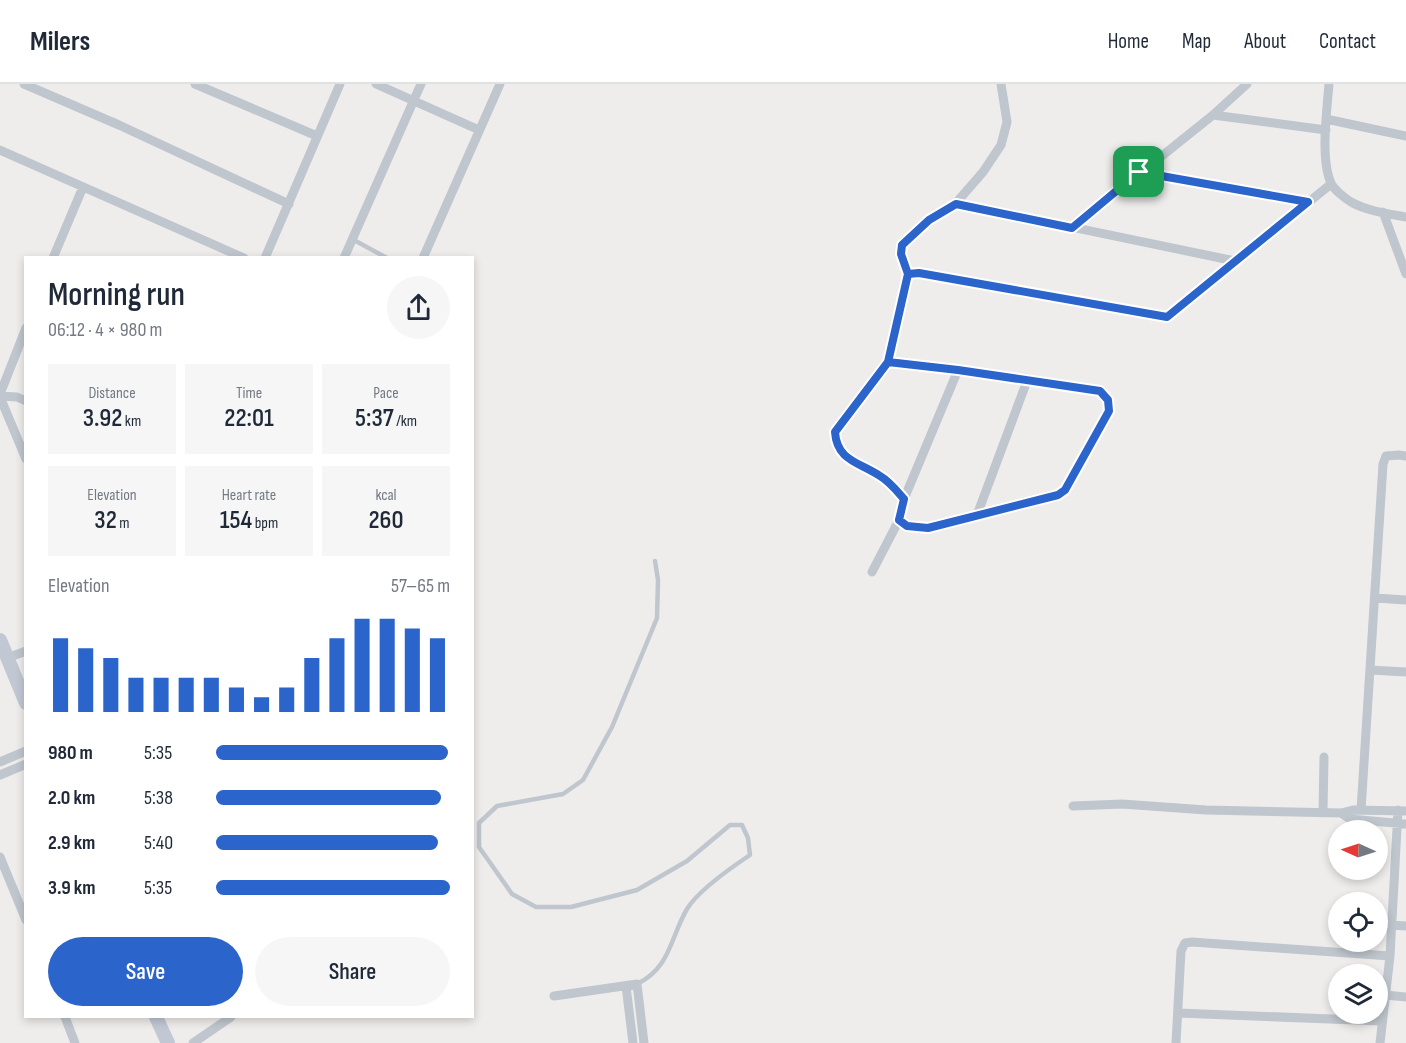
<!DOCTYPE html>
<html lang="en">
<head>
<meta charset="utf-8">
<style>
  :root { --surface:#fff; --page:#f6f6f7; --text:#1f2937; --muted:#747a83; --line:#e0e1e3; --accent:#2b64ca }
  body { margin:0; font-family:"Sofia Sans Condensed",sans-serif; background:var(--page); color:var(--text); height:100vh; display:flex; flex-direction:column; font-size:22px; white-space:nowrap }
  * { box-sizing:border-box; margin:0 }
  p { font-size:20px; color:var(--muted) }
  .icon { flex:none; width:33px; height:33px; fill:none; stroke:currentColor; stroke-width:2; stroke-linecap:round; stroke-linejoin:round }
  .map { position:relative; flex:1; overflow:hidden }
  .sheet { position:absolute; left:24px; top:172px; width:450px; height:762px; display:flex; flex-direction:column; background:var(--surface); border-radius:0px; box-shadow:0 3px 9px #0003 }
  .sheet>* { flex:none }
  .needle { width:39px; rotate:273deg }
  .tools { position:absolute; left:1328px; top:736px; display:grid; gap:12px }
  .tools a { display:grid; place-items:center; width:60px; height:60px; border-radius:50%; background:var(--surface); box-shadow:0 3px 9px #0003; font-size:30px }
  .pin { position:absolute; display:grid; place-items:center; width:51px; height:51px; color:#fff; margin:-26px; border-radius:12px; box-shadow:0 3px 9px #0006 }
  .round { display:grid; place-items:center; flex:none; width:63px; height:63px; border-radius:32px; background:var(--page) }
  .overview { display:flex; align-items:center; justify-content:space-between; height:102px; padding:0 24px }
  h1 { font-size:33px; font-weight:600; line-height:45px }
  .metrics { display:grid; grid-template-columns:repeat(3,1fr); gap:9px; height:102px; padding:6px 24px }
  .metrics div { display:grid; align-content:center; border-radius:0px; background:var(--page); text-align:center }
  .metrics b { font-size:26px; font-weight:600 }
  .metrics small { font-size:16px; font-weight:400 }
  .metrics p { font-size:16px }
  .chart { height:168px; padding:12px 24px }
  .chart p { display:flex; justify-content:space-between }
  .chart svg { width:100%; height:108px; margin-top:6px; stroke:var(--accent); stroke-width:6 }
  .primary-button { display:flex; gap:12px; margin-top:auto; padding:12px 24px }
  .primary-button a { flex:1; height:69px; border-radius:36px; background:var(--accent); color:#fff; font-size:24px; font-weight:600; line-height:69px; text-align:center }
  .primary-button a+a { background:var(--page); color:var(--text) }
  ul { padding:0 24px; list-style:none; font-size:20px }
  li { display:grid; grid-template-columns:96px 72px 1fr; align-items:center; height:45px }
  li i { height:15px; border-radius:8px; background:var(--accent) }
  header { display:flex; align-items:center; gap:36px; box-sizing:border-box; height:84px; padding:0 30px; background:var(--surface); border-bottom:2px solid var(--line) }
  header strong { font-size:28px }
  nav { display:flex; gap:33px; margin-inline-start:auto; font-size:21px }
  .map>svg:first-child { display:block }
</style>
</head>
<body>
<header>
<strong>Milers</strong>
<nav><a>Home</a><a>Map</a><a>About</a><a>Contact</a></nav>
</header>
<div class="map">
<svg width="1406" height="959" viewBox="0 0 1406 959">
  <rect width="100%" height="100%" fill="#efedec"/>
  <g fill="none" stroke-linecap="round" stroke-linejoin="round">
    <path stroke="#bfc6cd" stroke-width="4.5" d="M352 155 387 174
      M637 900C671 883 670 854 687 825 698 807 732 783 750 771L748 754 742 741H730L687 777 637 806 571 823H536L512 810 479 763V739L497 722 563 710 583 696 612 643 657 534 658 496 655 477"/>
    <path stroke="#bfc6cd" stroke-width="9" d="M24 0 119 41 289 120
      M195 0 317 52
      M376 0 479 46
      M1001 0 1007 38 1001 61 983 88 956 119 929 136 902 161 901 170 908 190 919 189 1167 233 1331 100
      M1329 0C1327 26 1320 75 1331 99 1333 105 1346 115 1351 118 1367 127 1389 130 1406 133
      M1213 31 1326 46
      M1326 35 1406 52
      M0 66 244 174
      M1139 88 1308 118
      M956 119 1235 177
      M1383 128 1406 190
      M1072 144 1213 31 1247 0
      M53 174 83 103
      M265 174 340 0
      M344 174 421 0
      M423 174 500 0
      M888 277 958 286 1100 307 1108 316 1109 327 1065 406 1058 411 928 444 907 442 899 436
      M0 310 26 244
      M0 312 17 313 26 317
      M0 313 26 375
      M904 415 958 286
      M977 431 1027 297
      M872 488 899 436 904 415C897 408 889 397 880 392 859 378 837 377 835 348L888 277 908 190
      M1375 514 1406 516
      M7 574 26 567
      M1370 586 1406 588
      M0 678 26 667
      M0 691 26 680
      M1073 722 1122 720 1206 726 1341 729 1353 726 1406 727
      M1361 726 1383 380 1386 372 1399 371 1406 372
      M1323 729 1324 673
      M1341 729 1350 735 1406 740
      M0 773 26 836
      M1391 841 1406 842
      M626 902 633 959
      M1385 911 1406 913
      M554 912 637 900 644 959
      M1178 929 1381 937
      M65 933 75 959
      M193 959 231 933
      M1176 959 1181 867 1185 859 1192 858 1390 872
      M1380 959 1390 872 1398 726"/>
    <path stroke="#c1c8d4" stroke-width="14" d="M0 556 26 619
      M156 933 168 959"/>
  </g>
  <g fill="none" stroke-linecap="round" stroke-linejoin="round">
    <defs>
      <path id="route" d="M1139 88 1072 144 956 120 929 136 902 161 901 170 908 190 888 278 835 348C837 377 859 378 880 392 889 397 897 407 904 415L899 436 907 442 928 444 1058 411 1065 406 1109 327 1108 316 1100 307 958 286 888 278 908 190 919 189 1167 233 1308 118 1139 88"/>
    </defs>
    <use href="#route" stroke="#fff" stroke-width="12"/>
    <use href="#route" stroke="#2b64ca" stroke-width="8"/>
  </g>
</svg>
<div class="tools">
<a><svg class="needle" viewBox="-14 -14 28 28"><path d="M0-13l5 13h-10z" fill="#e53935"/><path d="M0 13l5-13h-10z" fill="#747a83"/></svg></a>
<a><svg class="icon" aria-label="locate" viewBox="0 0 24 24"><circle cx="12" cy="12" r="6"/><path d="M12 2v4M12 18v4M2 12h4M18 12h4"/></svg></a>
<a><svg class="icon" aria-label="layers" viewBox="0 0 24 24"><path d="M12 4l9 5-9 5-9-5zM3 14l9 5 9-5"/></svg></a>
</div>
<div class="pin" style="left:1139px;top:88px;background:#1e9e55"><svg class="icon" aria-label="arrive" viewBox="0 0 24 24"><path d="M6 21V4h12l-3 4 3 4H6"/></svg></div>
<section class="sheet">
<div class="overview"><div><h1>Morning run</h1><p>06:12 · 4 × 980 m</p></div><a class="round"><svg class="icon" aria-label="share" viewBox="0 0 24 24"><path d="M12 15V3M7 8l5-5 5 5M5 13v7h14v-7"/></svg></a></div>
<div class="metrics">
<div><p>Distance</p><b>3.92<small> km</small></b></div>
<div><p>Time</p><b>22:01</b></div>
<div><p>Pace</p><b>5:37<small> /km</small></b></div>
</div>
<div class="metrics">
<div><p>Elevation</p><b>32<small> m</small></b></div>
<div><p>Heart rate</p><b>154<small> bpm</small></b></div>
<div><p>kcal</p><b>260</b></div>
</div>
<div class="chart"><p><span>Elevation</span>57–65 m</p>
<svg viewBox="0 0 160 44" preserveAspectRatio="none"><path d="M5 44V14M15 44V18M25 44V22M35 44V30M45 44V30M55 44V30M65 44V30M75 44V34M85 44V38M95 44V34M105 44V22M115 44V14M125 44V6M135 44V6M145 44V10M155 44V14"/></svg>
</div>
<ul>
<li><b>980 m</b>5:35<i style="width:99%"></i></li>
<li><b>2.0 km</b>5:38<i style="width:96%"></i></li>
<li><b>2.9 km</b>5:40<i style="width:95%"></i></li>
<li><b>3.9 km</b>5:35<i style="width:100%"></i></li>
</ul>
<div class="primary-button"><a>Save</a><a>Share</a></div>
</section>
</div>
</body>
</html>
